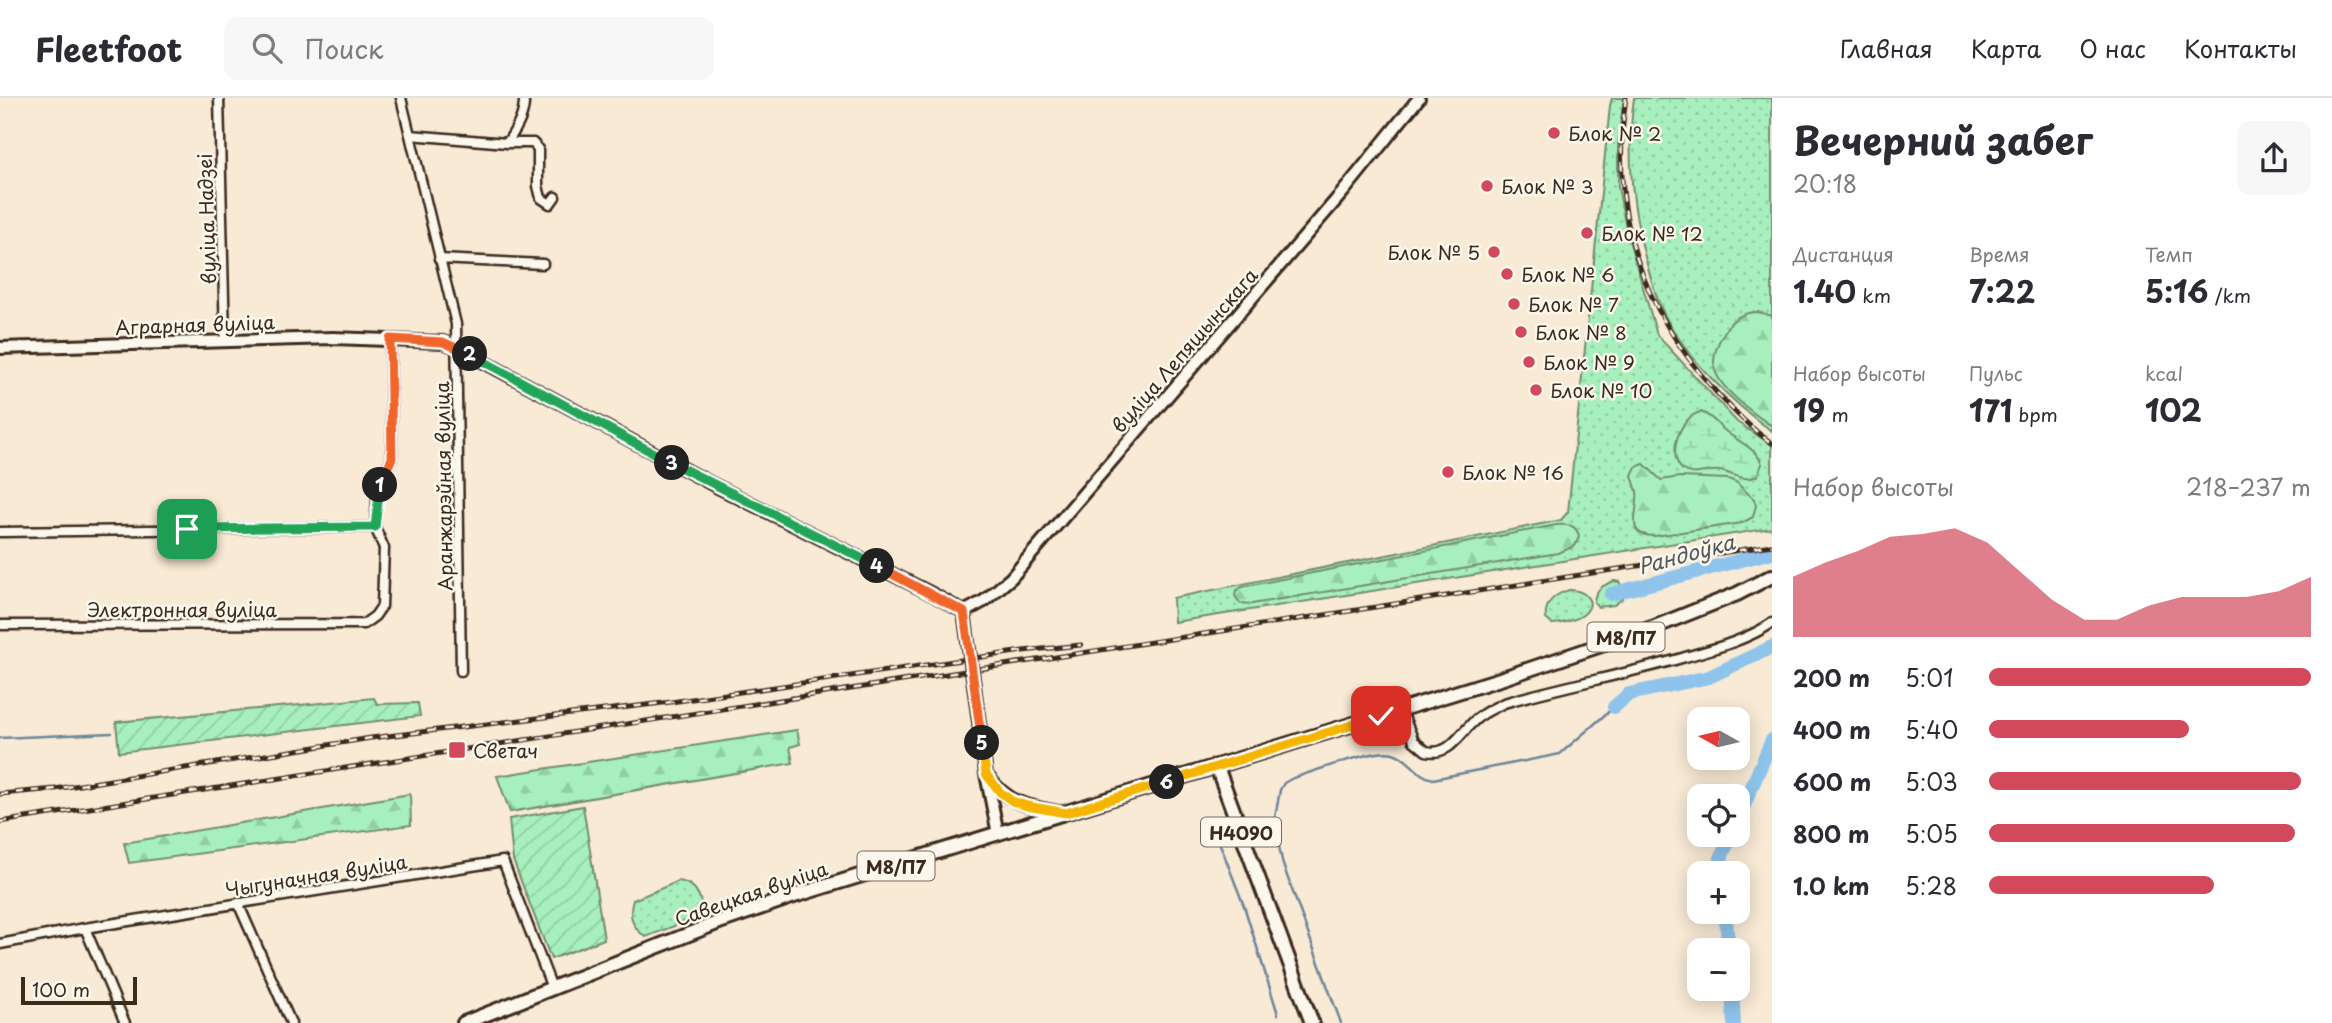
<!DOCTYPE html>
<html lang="ru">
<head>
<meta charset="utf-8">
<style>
  :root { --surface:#fff; --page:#f7f7f7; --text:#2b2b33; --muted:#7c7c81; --line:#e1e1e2; --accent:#d1495b }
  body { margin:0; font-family:"Playpen Sans",sans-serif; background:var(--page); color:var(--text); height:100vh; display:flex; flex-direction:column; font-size:26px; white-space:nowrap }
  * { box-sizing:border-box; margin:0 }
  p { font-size:23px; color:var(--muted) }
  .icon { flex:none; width:38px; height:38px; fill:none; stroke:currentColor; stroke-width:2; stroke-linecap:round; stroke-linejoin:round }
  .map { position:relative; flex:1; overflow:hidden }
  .sheet { display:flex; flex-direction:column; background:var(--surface); width:560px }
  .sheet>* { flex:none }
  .needle { width:46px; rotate:278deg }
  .controls { position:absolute; left:1687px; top:609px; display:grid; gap:14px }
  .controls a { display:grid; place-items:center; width:63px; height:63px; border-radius:14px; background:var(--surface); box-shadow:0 4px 18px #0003; font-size:35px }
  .scale { position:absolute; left:21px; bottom:18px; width:116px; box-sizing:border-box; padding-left:7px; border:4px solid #3b2a1e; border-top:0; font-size:19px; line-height:24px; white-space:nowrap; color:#3b2a1e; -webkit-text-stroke:5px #fbf7ec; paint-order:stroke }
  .pin { position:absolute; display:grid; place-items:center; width:60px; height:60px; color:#fff; margin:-30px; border-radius:14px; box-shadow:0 4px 10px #0006 }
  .km { position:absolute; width:35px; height:35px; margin:-18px; border-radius:50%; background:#222; color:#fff; font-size:19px; line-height:35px; text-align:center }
  .round { display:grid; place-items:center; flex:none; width:74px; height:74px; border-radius:14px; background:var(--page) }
  .headline { display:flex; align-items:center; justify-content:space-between; height:119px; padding:0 21px }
  h1 { font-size:38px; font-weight:700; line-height:52px }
  .metrics { display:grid; grid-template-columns:repeat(3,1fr); gap:10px; height:119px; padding:7px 21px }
  .metrics div { display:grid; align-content:center }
  .metrics b { font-size:30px; font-weight:700 }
  .metrics small { font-size:19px; font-weight:400 }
  .metrics p { font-size:19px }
  .chart { height:196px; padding:14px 21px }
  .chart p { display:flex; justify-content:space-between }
  .chart svg { width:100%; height:126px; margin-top:7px; fill:var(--accent); opacity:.7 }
  ul { padding:0 21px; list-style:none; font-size:23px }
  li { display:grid; grid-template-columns:112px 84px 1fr; align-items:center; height:52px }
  li i { height:18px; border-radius:9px; background:var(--accent) }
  header { display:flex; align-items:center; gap:42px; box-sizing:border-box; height:98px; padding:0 35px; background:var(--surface); border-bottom:2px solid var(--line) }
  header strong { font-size:33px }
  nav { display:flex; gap:38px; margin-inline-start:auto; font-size:24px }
  .search { width:490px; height:63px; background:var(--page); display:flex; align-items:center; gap:18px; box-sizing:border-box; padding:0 24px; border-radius:14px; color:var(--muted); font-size:26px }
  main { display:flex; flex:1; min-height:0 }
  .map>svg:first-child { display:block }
</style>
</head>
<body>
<header>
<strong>Fleetfoot</strong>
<div class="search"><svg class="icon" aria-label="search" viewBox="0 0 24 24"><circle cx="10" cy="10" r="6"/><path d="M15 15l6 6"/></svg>Поиск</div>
<nav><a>Главная</a><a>Карта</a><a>О нас</a><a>Контакты</a></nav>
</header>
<main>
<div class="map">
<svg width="1772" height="925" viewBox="0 0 1772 925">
  <defs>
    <pattern id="grass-dots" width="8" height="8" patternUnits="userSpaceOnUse" patternTransform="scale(1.75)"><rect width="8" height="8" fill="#a7f0bd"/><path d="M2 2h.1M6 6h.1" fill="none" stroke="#91cea2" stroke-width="1.8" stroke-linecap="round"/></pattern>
    <pattern id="forest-firs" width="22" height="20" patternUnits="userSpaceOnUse" patternTransform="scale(1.75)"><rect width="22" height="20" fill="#a7f0bd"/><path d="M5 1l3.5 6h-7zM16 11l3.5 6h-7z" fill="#91cea2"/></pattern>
    <pattern id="wetland-marsh" width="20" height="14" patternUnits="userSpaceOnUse" patternTransform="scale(1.75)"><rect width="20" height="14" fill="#a7f0bd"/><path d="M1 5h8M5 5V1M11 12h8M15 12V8" fill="none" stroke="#91cea2"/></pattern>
    <pattern id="garden-furrows" width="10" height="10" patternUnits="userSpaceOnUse" patternTransform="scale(1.75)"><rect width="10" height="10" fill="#a7f0bd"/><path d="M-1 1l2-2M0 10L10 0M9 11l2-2" fill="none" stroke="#91cea2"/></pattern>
  </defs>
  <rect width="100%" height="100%" fill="#f9ead6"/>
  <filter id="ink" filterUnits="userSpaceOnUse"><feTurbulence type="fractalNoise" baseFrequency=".0143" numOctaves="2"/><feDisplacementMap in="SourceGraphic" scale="14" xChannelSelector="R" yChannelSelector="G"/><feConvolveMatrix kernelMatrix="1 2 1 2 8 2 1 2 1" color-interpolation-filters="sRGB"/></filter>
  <g filter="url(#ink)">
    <path fill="url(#grass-dots)" stroke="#718d6e" stroke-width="2" d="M1612 0H1624L1618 47V89L1627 135 1657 237 1737 324 1772 347V430L1174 524 1173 500 1561 422 1568 414 1610 8Z
      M1634 0H1772V333C1733 306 1686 259 1664 216 1657 202 1652 185 1648 170 1632 114 1626 58 1634 0Z
      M1569 492C1583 491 1598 503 1584 516 1577 522 1561 526 1552 526L1546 521C1544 505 1555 496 1569 492Z
      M679 783C696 786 702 799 702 815L700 818 646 839C632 830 628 818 633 802Z"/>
    <path fill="url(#forest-firs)" stroke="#718d6e" stroke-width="2" d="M1758 214 1772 218V328C1755 317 1720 291 1715 272 1711 258 1719 242 1726 231 1734 219 1744 214 1758 214Z
      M1644 366 1661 382 1680 379 1728 381 1736 384 1754 401 1756 407 1753 419 1742 425 1655 438C1622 438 1640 413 1637 394 1636 388 1633 383 1632 377L1636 369Z
      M1556 427C1567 426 1577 426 1579 439L1575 448 1558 455 1252 506 1240 505 1235 498 1236 493 1242 489Z
      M797 632 800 646 790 649 793 665 510 714 497 678Z
      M410 696 411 727 129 765 124 745Z"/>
    <path fill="url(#wetland-marsh)" stroke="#718d6e" stroke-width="2" d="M1701 314C1713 318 1718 328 1728 335 1740 345 1756 350 1762 366L1757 378C1743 384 1734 376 1720 373 1708 371 1694 380 1683 372 1665 357 1681 317 1701 314Z
      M1614 483 1619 484 1624 491 1622 501 1614 507 1598 509 1594 504C1595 491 1603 487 1614 483Z"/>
    <path fill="url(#garden-furrows)" stroke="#718d6e" stroke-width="2" d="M374 600 377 606 418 605 420 618 119 654 116 624Z
      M583 708 604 841 551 861 513 762 509 721Z"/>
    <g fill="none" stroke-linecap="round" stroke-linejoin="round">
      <path stroke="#6d869a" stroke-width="2.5" d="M0 640 112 635
        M1218 741 1244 808 1278 916
        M1341 925 1283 767 1274 725 1280 692 1284 685 1293 680C1313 674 1375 650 1393 655 1409 659 1416 678 1433 681L1560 656 1614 609"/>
      <path stroke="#8ec4ec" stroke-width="14" d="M1611 496 1772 454
        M1614 609 1629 596 1709 579 1772 549
        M1738 721 1772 642
        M1722 775 1721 760 1731 737
        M1725 814 1729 852
        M1732 891 1734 925"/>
      <defs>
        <path id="minor" d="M219 0 225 241
          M401 0 456 226 461 573
          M410 37 507 45H533L538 51V88L541 100 550 106 555 99
          M507 45C516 31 525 18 524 0
          M439 161 543 166
          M0 434 375 429
          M0 527 364 526 375 518 382 508 384 450 375 429 378 390 392 360 390 241
          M1401 612 1414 643 1426 653C1448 658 1457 640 1471 626 1480 616 1492 611 1504 605 1563 588 1623 577 1682 560 1713 551 1745 543 1772 525
          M238 805 291 925
          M85 830 125 925
          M0 846 85 830 503 763 552 890"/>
        <path id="tertiary" d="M0 250 333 240 443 244 456 249 714 387 932 496 964 514
          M964 514 984 503 1011 480 1343 94 1419 0
          M964 514 986 676 998 736
          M989 680C1011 708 1029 708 1063 715"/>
        <path id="primary" d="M1217 669 1312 925
          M464 925 722 823 794 798 1500 581 1652 530 1737 496 1772 478"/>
      </defs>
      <use href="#minor" stroke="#3b2a1e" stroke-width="13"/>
      <use href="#tertiary" stroke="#3b2a1e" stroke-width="16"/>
      <use href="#primary" stroke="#3b2a1e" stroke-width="18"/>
      <use href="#minor" stroke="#fbf7ec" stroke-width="8"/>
      <use href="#tertiary" stroke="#fbf7ec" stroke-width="10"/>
      <use href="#primary" stroke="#fbf7ec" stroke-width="12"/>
      <defs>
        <path id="rail" d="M1626 0C1609 114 1640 210 1717 295 1734 313 1751 331 1772 345
          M0 696 55 691 371 640 671 604 1023 553 1081 547
          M0 724 1772 447"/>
      </defs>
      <use href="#rail" stroke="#3b2a1e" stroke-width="5"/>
      <use href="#rail" stroke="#fbf7ec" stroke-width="2.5" stroke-dasharray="8" stroke-linecap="butt"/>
    </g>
  </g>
  <g fill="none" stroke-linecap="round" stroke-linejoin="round" filter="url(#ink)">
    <defs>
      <path id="split-1" d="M187 431 375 429 380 387"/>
      <path id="split-2" d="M380 387 392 360 390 241 443 244 470 256"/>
      <path id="split-3" d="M470 256 672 365"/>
      <path id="split-4" d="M672 365 877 468"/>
      <path id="split-5" d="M877 468 964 514 982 645"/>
      <path id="split-6" d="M982 645 986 676 1000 694 1012 703 1027 708 1066 715 1167 684"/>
      <path id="split-7" d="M1167 684 1381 618"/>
    </defs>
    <use href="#split-1" stroke="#fff" stroke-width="14"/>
    <use href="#split-2" stroke="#fff" stroke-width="14"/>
    <use href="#split-3" stroke="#fff" stroke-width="14"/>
    <use href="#split-4" stroke="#fff" stroke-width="14"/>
    <use href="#split-5" stroke="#fff" stroke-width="14"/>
    <use href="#split-6" stroke="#fff" stroke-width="14"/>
    <use href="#split-7" stroke="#fff" stroke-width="14"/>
    <use href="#split-1" stroke="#22a559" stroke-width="9"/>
    <use href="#split-2" stroke="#f0652b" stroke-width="9"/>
    <use href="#split-3" stroke="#22a559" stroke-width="9"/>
    <use href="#split-4" stroke="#22a559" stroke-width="9"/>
    <use href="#split-5" stroke="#f0652b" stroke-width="9"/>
    <use href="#split-6" stroke="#f5b400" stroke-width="9"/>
    <use href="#split-7" stroke="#f5b400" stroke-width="9"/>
  </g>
  <g fill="#d1495b" stroke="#fbf7ec" stroke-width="2.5">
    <circle cx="1554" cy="35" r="7"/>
    <circle cx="1487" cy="88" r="7"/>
    <circle cx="1587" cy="135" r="7"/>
    <circle cx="1494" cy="154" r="7"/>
    <circle cx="1507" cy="176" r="7"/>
    <circle cx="1514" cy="206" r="7"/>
    <circle cx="1521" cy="234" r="7"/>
    <circle cx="1529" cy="264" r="7"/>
    <circle cx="1536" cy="292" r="7"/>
    <circle cx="1448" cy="374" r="7"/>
    <rect x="448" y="643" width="18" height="18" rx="3.5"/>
  </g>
  <g text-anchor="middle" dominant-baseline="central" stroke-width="5" stroke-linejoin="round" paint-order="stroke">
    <g fill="#fbf7ec" stroke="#75685c" stroke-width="2">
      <rect x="1587.5" y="524.5" width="77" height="29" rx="5"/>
      <rect x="1201" y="719.5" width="80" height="29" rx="5"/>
      <rect x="857.5" y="753.5" width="77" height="29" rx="5"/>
    </g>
    <g font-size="18" font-weight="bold" fill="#3b2a1e">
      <text x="1626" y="539">М8/П7</text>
      <text x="1241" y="734">Н4090</text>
      <text x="896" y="768">М8/П7</text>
    </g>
    <g font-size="19" fill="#3b2a1e" stroke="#fbf7ec" text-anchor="start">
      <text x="1568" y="35">Блок № 2</text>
      <text x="1501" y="88">Блок № 3</text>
      <text x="1601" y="135">Блок № 12</text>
      <text x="1480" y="154" text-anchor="end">Блок № 5</text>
      <text x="1521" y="176">Блок № 6</text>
      <text x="1528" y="206">Блок № 7</text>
      <text x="1535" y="234">Блок № 8</text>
      <text x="1543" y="264">Блок № 9</text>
      <text x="1550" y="292">Блок № 10</text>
      <text x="1462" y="374">Блок № 16</text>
      <text x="473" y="652">Светач</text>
    </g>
    <g font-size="19" fill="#3b2a1e" stroke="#fbf7ec">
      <text transform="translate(206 121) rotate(-92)">вуліца Надзеі</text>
      <text transform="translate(195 226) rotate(-2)">Аграрная вуліца</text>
      <text transform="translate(1184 252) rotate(-49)">вуліца Лепяшынскага</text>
      <text transform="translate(443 388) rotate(-91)">Аранжарэйная вуліца</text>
      <text x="182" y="511">Электронная вуліца</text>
      <text transform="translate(316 777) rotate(-9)">Чыгуначная вуліца</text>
      <text transform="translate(751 795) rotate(-19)">Савецкая вуліца</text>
    </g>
    <g font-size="21" font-style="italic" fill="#54585c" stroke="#fbf7ec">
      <text transform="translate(1686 455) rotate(-15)">Рандоўка</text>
    </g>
  </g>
</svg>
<div class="controls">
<a><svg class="needle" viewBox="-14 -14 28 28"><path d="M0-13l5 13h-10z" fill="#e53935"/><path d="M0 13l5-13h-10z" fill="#7c7c81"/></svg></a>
<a><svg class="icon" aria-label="locate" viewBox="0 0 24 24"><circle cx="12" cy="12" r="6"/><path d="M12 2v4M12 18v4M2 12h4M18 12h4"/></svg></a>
<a>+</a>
<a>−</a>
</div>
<div class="scale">100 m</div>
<div class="pin" style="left:187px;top:431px;background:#1e9e55"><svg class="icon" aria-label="arrive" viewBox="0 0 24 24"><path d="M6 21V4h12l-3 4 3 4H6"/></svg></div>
<div class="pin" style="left:1381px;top:618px;background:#d93025"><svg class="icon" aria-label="check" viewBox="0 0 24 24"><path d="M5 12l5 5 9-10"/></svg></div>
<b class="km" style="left:380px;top:387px">1</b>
<b class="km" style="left:470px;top:256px">2</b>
<b class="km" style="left:672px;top:365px">3</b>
<b class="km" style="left:877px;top:468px">4</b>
<b class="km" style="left:982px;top:645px">5</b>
<b class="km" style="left:1167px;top:684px">6</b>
</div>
<section class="sheet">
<div class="headline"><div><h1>Вечерний забег</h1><p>20:18</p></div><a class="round"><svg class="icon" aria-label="share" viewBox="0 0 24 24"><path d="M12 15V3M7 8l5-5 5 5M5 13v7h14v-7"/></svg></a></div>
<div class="metrics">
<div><p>Дистанция</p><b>1.40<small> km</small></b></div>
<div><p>Время</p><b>7:22</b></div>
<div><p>Темп</p><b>5:16<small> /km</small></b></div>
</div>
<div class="metrics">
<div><p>Набор высоты</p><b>19<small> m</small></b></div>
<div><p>Пульс</p><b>171<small> bpm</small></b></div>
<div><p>kcal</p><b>102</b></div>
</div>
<div class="chart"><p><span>Набор высоты</span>218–237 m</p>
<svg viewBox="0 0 160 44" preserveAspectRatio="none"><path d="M0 44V23L10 18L20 14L30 9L40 8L50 6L60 11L70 21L80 31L90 38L100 38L110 33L120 30L130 30L140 30L150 28L160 23V44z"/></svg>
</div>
<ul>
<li><b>200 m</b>5:01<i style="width:100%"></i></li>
<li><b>400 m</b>5:40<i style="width:62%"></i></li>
<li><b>600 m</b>5:03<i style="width:97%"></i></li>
<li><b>800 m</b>5:05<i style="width:95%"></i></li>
<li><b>1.0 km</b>5:28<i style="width:70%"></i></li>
</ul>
</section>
</main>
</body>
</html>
